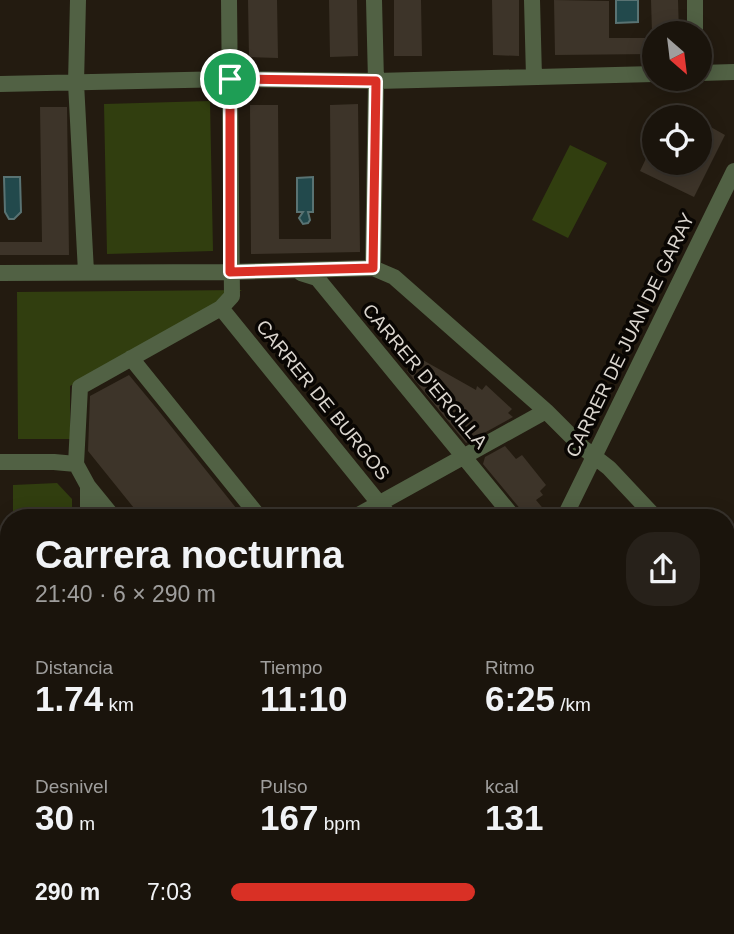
<!DOCTYPE html>
<html lang="es">
<head>
<meta charset="utf-8">
<style>
  :root { --surface:#1a140c; --page:#27211a; --text:#f1f3f6; --muted:#9f9e9d; --line:#38332d; --accent:#d93025 }
  body { margin:0; font-family:Arial,sans-serif; background:var(--page); color:var(--text); height:100vh; display:flex; flex-direction:column; font-size:26px; white-space:nowrap }
  * { box-sizing:border-box; margin:0 }
  p { font-size:23px; color:var(--muted) }
  .icon { flex:none; width:38px; height:38px; fill:none; stroke:currentColor; stroke-width:2; stroke-linecap:round; stroke-linejoin:round }
  .map { position:relative; flex:1; overflow:hidden }
  .details { position:absolute; left:0px; top:509px; width:735px; height:425px; display:flex; flex-direction:column; background:var(--surface); border-radius:28px 28px 0 0; box-shadow:0 4px 18px #0003,0 0 0 2px var(--line) }
  .details>* { flex:none }
  .needle { width:46px; rotate:152deg }
  .buttons { position:absolute; left:642px; top:21px; display:grid; gap:14px }
  .buttons a { display:grid; place-items:center; width:70px; height:70px; border-radius:50%; background:var(--surface); box-shadow:0 4px 18px #0003,0 0 0 2px var(--line); font-size:35px }
  .pin { position:absolute; display:grid; place-items:center; width:60px; height:60px; color:#fff; margin:-30px; border:4px solid #fff; border-radius:50%; box-shadow:0 2px 7px #0007 }
  .round { display:grid; place-items:center; flex:none; width:74px; height:74px; border-radius:28px; background:var(--page) }
  .headline { display:flex; align-items:center; justify-content:space-between; height:119px; padding:0 35px }
  h1 { font-size:38px; font-weight:700; line-height:52px }
  .stats { display:grid; grid-template-columns:repeat(3,1fr); gap:10px; height:119px; padding:7px 35px }
  .stats div { display:grid; align-content:center }
  .stats b { font-size:35px; font-weight:700 }
  .stats small { font-size:19px; font-weight:400 }
  .stats p { font-size:19px }
  ul { padding:0 35px; list-style:none; font-size:23px }
  li { display:grid; grid-template-columns:112px 84px 1fr; align-items:center; height:52px }
  li i { height:18px; border-radius:9px; background:var(--accent) }
  .map>svg:first-child { display:block }
</style>
</head>
<body>
<div class="map">
<svg width="734" height="934" viewBox="0 0 734 934">
  <rect width="100%" height="100%" fill="#231b10"/>
  <path fill="#313e0f" d="M210 101 213 251 107 254 104 104Z
    M570 145 607 163 568 238 532 220Z
    M242 290 70 386V439H18L17 292Z
    M57 483 72 499V518H13V485Z
    M734 694V773L726 778V699Z
    M0 850H9V918L0 916Z
    M384 926H498L485 934H372Z"/>
  <path fill="#22494c" stroke="#597373" stroke-width="2" d="M616 0H638V22L616 23Z
    M4 177H20L21 212 14 219H9L5 212Z
    M313 177V212H308L310 220 308 223 303 224 299 218 303 212H297V178Z"/>
  <path fill="#3d3429" d="M248 0H277L278 58 249 57Z
    M329 0H357L358 56 330 57Z
    M394 0H421L422 56H394Z
    M492 0H519V56L493 55Z
    M554 0 609 1V38H654V54L555 55Z
    M651 0H678L679 33H652Z
    M358 104 360 252 251 254 250 105H278L279 239H331L330 105Z
    M40 107H67L69 255H0V242H42Z
    M700 121 725 135 694 197 640 171 654 142V163H700Z
    M421 359 476 390 477 386 482 390 486 385 512 409 508 413 513 417 466 443 407 371Z
    M129 375 158 410 244 518H142L88 451 90 396Z
    M505 446 516 459 522 455 546 485 540 491 543 495 536 500 551 518H524L522 511 483 464 485 457Z"/>
  <g fill="none" stroke-linecap="round" stroke-linejoin="round">
    <path stroke="#516144" stroke-width="16" d="M78 0 76 83 86 272
      M532 0 534 77
      M695 0V33
      M700 73 734 72
      M0 84 230 79 376 81 654 74
      M373 268 376 81 374 0
      M0 273 230 272 373 268 394 277 546 411 582 447 609 468 656 518
      M301 273 317 278 514 518
      M221 308 391 518
      M131 358 260 518
      M0 462H54L76 464
      M76 464 80 387 221 308 232 296 229 0
      M76 464 88 486 114 518
      M88 486V518
      M353 518 546 411
      M564 518 734 171
      M726 592 734 600
      M0 645H9
      M0 830H9
      M726 910 734 905
      M94 926 95 934
      M0 932 15 934
      M142 934 154 926
      M690 934 703 926"/>
    <path stroke="#85a768" stroke-width="18" d="M726 687 734 682
      M726 792 734 787
      M354 934 367 926
      M510 934 522 926"/>
  </g>
  <g fill="none" stroke-linecap="round" stroke-linejoin="round">
    <defs>
      <path id="route" d="M230 79 376 81 373 268 230 272Z"/>
    </defs>
    <use href="#route" stroke="#fff" stroke-width="14"/>
    <use href="#route" stroke="#d93025" stroke-width="9"/>
  </g>
  <g text-anchor="middle" dominant-baseline="central" stroke-width="7" stroke-linejoin="round" paint-order="stroke">
    <g font-size="19" fill="#dad5ce" stroke="#090603">
      <text transform="translate(630 335) rotate(-64)">CARRER DE JUAN DE GARAY</text>
      <text transform="translate(425 376) rotate(50)">CARRER D'ERCILLA</text>
      <text transform="translate(323 400) rotate(51)">CARRER DE BURGOS</text>
    </g>
  </g>
</svg>
<div class="buttons">
<a><svg class="needle" viewBox="-14 -14 28 28"><path d="M0-13l5 13h-10z" fill="#e53935"/><path d="M0 13l5-13h-10z" fill="#9f9e9d"/></svg></a>
<a><svg class="icon" aria-label="locate" viewBox="0 0 24 24"><circle cx="12" cy="12" r="6"/><path d="M12 2v4M12 18v4M2 12h4M18 12h4"/></svg></a>
</div>
<div class="pin" style="left:230px;top:79px;background:#1e9e55"><svg class="icon" aria-label="arrive" viewBox="0 0 24 24"><path d="M6 21V4h12l-3 4 3 4H6"/></svg></div>
<section class="details">
<div class="headline"><div><h1>Carrera nocturna</h1><p>21:40 · 6 × 290 m</p></div><a class="round"><svg class="icon" aria-label="share" viewBox="0 0 24 24"><path d="M12 15V3M7 8l5-5 5 5M5 13v7h14v-7"/></svg></a></div>
<div class="stats">
<div><p>Distancia</p><b>1.74<small> km</small></b></div>
<div><p>Tiempo</p><b>11:10</b></div>
<div><p>Ritmo</p><b>6:25<small> /km</small></b></div>
</div>
<div class="stats">
<div><p>Desnivel</p><b>30<small> m</small></b></div>
<div><p>Pulso</p><b>167<small> bpm</small></b></div>
<div><p>kcal</p><b>131</b></div>
</div>
<ul>
<li><b>290 m</b>7:03<i style="width:52%"></i></li>
</ul>
</section>
</div>
</body>
</html>
